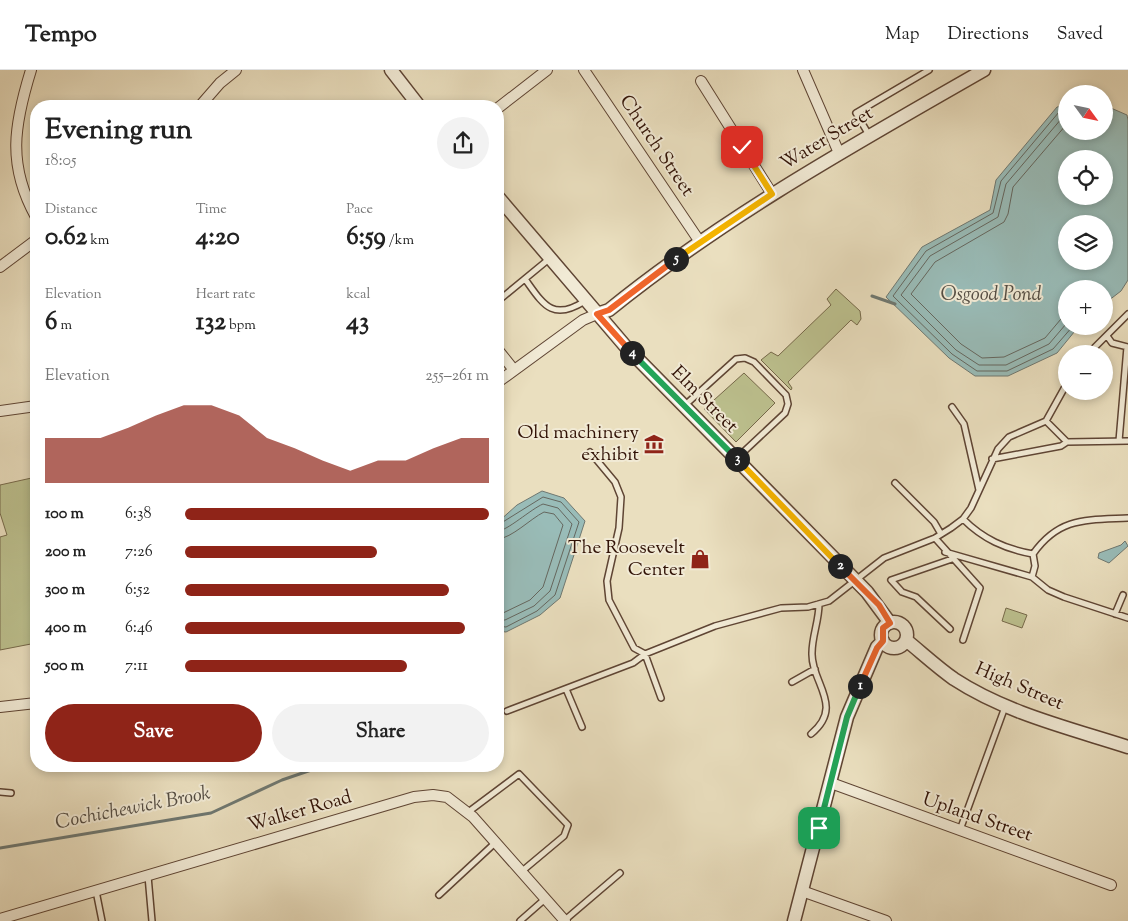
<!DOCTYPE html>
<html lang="en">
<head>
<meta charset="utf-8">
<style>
  :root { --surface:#fff; --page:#f2f2f2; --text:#222; --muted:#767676; --line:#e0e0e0; --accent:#8f2418 }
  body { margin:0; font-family:"Sorts Mill Goudy",serif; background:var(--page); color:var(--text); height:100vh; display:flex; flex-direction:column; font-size:19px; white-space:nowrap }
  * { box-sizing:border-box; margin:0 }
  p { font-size:16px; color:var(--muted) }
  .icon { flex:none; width:28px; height:28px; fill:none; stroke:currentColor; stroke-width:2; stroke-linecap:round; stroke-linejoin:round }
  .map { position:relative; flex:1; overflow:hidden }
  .drawer { position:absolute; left:30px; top:30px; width:474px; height:672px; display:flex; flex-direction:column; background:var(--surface); border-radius:20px; box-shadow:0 2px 8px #0003 }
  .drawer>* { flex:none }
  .needle { width:32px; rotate:123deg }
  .buttons { position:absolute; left:1058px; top:15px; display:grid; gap:10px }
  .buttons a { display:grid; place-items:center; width:55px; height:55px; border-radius:50%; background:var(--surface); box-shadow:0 2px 8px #0003; font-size:25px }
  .pin { position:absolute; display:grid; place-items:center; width:42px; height:42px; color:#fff; margin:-21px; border-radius:10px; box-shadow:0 2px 8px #0006 }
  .km { position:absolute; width:25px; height:25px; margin:-12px; border-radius:50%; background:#222; color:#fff; font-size:14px; line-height:25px; text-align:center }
  .round { display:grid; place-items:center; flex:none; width:52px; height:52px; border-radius:26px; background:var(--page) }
  .summary { display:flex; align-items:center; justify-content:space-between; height:85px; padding:0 15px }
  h1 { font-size:28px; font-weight:700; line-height:38px }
  .stats { display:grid; grid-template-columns:repeat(3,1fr); gap:8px; height:85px; padding:5px 15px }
  .stats div { display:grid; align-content:center }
  .stats b { font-size:25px; font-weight:700 }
  .stats small { font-size:14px; font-weight:400 }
  .stats p { font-size:14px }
  .chart { height:140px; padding:10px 15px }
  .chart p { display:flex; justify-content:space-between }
  .chart svg { width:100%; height:90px; margin-top:5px; fill:var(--accent); opacity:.7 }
  .button { display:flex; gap:10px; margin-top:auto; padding:10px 15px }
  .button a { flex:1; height:58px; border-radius:30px; background:var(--accent); color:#fff; font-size:20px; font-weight:700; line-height:58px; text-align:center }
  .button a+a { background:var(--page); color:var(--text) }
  ul { padding:0 15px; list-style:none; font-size:16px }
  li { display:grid; grid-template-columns:80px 60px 1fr; align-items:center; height:38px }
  li i { height:12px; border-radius:6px; background:var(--accent) }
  header { display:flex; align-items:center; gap:30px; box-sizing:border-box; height:70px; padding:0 25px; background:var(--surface); border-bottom:1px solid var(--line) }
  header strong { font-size:24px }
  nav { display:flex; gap:28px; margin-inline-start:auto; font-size:18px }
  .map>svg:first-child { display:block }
</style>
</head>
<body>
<header>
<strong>Tempo</strong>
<nav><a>Map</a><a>Directions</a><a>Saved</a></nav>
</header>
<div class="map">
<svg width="1128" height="851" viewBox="0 0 1128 851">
  <rect width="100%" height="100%" fill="#eadfbf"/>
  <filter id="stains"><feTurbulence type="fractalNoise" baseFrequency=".004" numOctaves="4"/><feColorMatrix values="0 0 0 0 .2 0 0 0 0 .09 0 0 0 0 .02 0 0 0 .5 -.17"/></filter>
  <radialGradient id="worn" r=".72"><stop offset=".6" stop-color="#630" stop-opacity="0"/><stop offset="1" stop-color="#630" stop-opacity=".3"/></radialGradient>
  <path fill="#bcc08e" stroke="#76694a" d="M836 219 860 241 861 249 857 255 851 250 788 312 792 318 791 320 761 290 771 282 778 286 831 235 827 229Z
    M744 303 775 333 736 372 704 339Z
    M36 407V573L0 580V467L7 465 0 443V415Z
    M1006 538 1027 545 1022 558 1002 551Z"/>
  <path fill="#99bcb8" stroke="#6f7871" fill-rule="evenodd" d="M1104 35 1127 45 1128 50V210L1121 221 1104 234V219H1066V256H1079L1057 283 1008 306H975L949 288 886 227 922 177 990 140 996 110 1057 37 1066 36V61H1104ZM1066 89H1104V126H1066ZM1066 154H1104V191H1066Z
    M542 421 564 428 585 451 560 528 540 545 506 562 498 561V452L517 435Z
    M1125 471 1128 476 1109 493 1098 488 1099 483 1121 475Z"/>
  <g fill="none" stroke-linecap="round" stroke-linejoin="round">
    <path stroke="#65675f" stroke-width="1" d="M1066 41 1059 42 1001 111 993 143 926 181 893 226 952 284 977 301H1007L1053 279 1073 256
      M1066 47 1062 48 1006 114 998 147 930 186 901 225 956 280 979 295H1006L1049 274 1066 254
      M1066 55 1013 117 1008 144 1004 152 935 192 911 224 961 274 982 288 1004 287 1045 268 1066 243
      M498 455 543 427 561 432 579 452 555 525 537 541 506 557 498 556
      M498 461C507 461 531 439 543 434L558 438 572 454 550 521 534 536 505 550H498
      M498 469C512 468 530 449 544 442L554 444 563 455 543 517 530 530 503 543H498"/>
    <path stroke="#6f7871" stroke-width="3" d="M872 226 895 234
      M0 778 211 743 282 710 323 696"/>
    <defs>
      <path id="service" d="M869 65 856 43 929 0
        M525 209C543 234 552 252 585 231
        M498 231 549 189
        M1107 266 1112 273 1128 277
        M1088 284 1128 244
        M684 336 736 289 745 288 754 292 786 325 788 334 785 343 737 388
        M952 337 964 354 979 420
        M1046 351 1067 372 1128 371
        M1119 371 1127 277
        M590 382 615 412 621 427 619 458 607 511 609 530 634 578 645 584 661 628
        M992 389 1061 376 1067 372
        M895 413 934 452 941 464
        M963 449C983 469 1005 479 1033 484L1035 496 1032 507
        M935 468 980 518 963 570
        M945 482 1032 507 1048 520 1064 527 1128 548
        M1033 484C1059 447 1086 450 1128 448
        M1115 544 1123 525
        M950 559 916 527 902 522 891 510 952 489
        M792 612 815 599
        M566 619 582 657
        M507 641 633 593 645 584 715 556 781 538 808 537 829 531 884 488 935 468 951 458 963 449 971 438 998 379 1009 367 1046 351 1066 315
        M811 664C845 636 811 613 812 583 812 566 819 551 819 534
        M0 722 11 723
        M467 743 519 704 568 755 564 766 521 802
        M960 760 1005 637
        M148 806 152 851
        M96 821 102 851
        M439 825 495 773
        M565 850 620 803
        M520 851 545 829"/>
      <path id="minor" d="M31 0C14 55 7 95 36 147
        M584 0 700 172
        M803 0 839 83
        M701 11 772 124
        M200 36 220 13 236 0
        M498 38 547 0
        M0 197 36 170
        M498 280 514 300
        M498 312 583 250 597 244
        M0 341 36 336
        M0 637 36 633
        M831 713 1111 815
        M802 821 886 851
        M0 849 414 727 433 725 447 727 473 747 565 851"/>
      <path id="tertiary" d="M391 0 419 36
        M498 127 626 277 867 522 890 553
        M597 244 609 240C725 146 855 74 984 0
        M881 565a13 13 0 1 1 26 0a13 13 0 1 1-26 0Z
        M906 570C922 583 937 597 954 609 1006 643 1069 658 1128 677
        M794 851 847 647 877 577 883 571"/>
    </defs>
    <use href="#service" stroke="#5f4534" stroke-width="8"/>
    <use href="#minor" stroke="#5f4534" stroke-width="12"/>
    <use href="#tertiary" stroke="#5f4534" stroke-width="15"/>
    <use href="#service" stroke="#f1ead5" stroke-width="5"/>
    <use href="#minor" stroke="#f1ead5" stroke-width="10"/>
    <use href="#tertiary" stroke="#f1ead5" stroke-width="12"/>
  </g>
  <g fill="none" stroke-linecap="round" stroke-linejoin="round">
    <defs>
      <path id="split-1" d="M819 758 847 647 860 616"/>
      <path id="split-2" d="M840 496 879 535 890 553 883 558V571L877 578 860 616"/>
      <path id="split-3" d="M737 389 840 496"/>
      <path id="split-4" d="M632 283 737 389"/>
      <path id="split-5" d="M632 283 597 244 609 240 676 189"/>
      <path id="split-6" d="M676 189 772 124 742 77"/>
    </defs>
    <use href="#split-1" stroke="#fff" stroke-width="10"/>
    <use href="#split-2" stroke="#fff" stroke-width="10"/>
    <use href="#split-3" stroke="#fff" stroke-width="10"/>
    <use href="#split-4" stroke="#fff" stroke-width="10"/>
    <use href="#split-5" stroke="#fff" stroke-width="10"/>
    <use href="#split-6" stroke="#fff" stroke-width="10"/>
    <use href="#split-1" stroke="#22a559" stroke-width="6"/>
    <use href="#split-2" stroke="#f0652b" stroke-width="6"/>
    <use href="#split-3" stroke="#f5b400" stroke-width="6"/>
    <use href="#split-4" stroke="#22a559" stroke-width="6"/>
    <use href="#split-5" stroke="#f0652b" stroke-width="6"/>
    <use href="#split-6" stroke="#f5b400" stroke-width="6"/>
  </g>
  <defs>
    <symbol id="museum-bare" viewBox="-9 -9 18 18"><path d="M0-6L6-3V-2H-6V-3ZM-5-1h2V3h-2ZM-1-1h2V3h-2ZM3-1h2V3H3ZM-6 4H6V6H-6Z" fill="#8f2418" stroke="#f1ead5" stroke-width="2.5" paint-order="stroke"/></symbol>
    <symbol id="shop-bare" viewBox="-9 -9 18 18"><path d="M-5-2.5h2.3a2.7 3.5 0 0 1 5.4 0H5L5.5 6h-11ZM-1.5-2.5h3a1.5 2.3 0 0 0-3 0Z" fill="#8f2418" stroke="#f1ead5" stroke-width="2.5" paint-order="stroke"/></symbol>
  </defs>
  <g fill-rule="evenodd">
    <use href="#museum-bare" x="640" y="360" width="28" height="28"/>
    <use href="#shop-bare" x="686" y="475" width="28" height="28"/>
  </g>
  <g text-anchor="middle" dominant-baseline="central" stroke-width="4" stroke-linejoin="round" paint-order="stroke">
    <g font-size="19" fill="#311206" stroke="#f1ead5">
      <text transform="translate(827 69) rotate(-31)">Water Street</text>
      <text transform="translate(656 76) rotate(56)">Church Street</text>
      <text transform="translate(704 330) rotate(45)">Elm Street</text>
      <text transform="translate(1019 617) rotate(23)">High Street</text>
      <text transform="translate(300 742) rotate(-16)">Walker Road</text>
      <text transform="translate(977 748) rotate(19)">Upland Street</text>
    </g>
    <g font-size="19" fill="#311206" stroke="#f1ead5" text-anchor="end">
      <text x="639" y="363">Old machinery<tspan x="639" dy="22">exhibit</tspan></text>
      <text x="685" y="478">The Roosevelt<tspan x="685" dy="22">Center</tspan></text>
    </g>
    <g font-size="20" font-style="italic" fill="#554e44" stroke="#f1ead5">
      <text x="991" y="225">Osgood Pond</text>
      <text transform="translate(133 739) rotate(-11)">Cochichewick Brook</text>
    </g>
  </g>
  <rect width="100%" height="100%" filter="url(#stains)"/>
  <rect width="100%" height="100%" fill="url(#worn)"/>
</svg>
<div class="buttons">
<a><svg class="needle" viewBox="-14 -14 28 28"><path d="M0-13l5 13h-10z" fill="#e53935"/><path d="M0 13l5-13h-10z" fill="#767676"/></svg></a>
<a><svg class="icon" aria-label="locate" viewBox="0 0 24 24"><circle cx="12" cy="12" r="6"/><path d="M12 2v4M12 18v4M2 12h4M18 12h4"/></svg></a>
<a><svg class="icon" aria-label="layers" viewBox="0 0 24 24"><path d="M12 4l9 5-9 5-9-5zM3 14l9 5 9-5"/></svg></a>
<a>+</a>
<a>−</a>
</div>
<div class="pin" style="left:819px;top:758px;background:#1e9e55"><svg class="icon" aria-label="arrive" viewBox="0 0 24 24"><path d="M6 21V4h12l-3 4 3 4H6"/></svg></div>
<div class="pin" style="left:742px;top:77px;background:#d93025"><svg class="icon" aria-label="check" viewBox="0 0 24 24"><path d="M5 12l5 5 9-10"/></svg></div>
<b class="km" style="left:860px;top:616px">1</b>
<b class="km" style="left:840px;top:496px">2</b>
<b class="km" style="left:737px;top:389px">3</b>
<b class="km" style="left:632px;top:283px">4</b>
<b class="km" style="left:676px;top:189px">5</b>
<section class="drawer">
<div class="summary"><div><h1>Evening run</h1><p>18:05</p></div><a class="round"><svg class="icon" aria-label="share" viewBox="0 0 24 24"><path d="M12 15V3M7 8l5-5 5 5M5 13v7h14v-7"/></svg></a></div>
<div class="stats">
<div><p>Distance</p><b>0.62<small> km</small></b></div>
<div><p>Time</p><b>4:20</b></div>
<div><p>Pace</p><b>6:59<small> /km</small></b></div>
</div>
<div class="stats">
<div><p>Elevation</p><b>6<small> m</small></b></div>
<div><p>Heart rate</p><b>132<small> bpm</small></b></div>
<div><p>kcal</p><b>43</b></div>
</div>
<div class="chart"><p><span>Elevation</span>255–261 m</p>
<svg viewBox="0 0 160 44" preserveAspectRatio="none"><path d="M0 44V22L10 22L20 22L30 17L40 11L50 6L60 6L70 11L80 22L90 27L100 33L110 38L120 33L130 33L140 27L150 22L160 22V44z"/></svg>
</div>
<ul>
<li><b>100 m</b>6:38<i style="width:100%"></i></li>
<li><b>200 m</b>7:26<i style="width:63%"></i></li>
<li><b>300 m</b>6:52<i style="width:87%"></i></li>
<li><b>400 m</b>6:46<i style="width:92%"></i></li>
<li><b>500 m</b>7:11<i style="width:73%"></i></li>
</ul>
<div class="button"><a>Save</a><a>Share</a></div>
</section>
</div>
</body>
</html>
